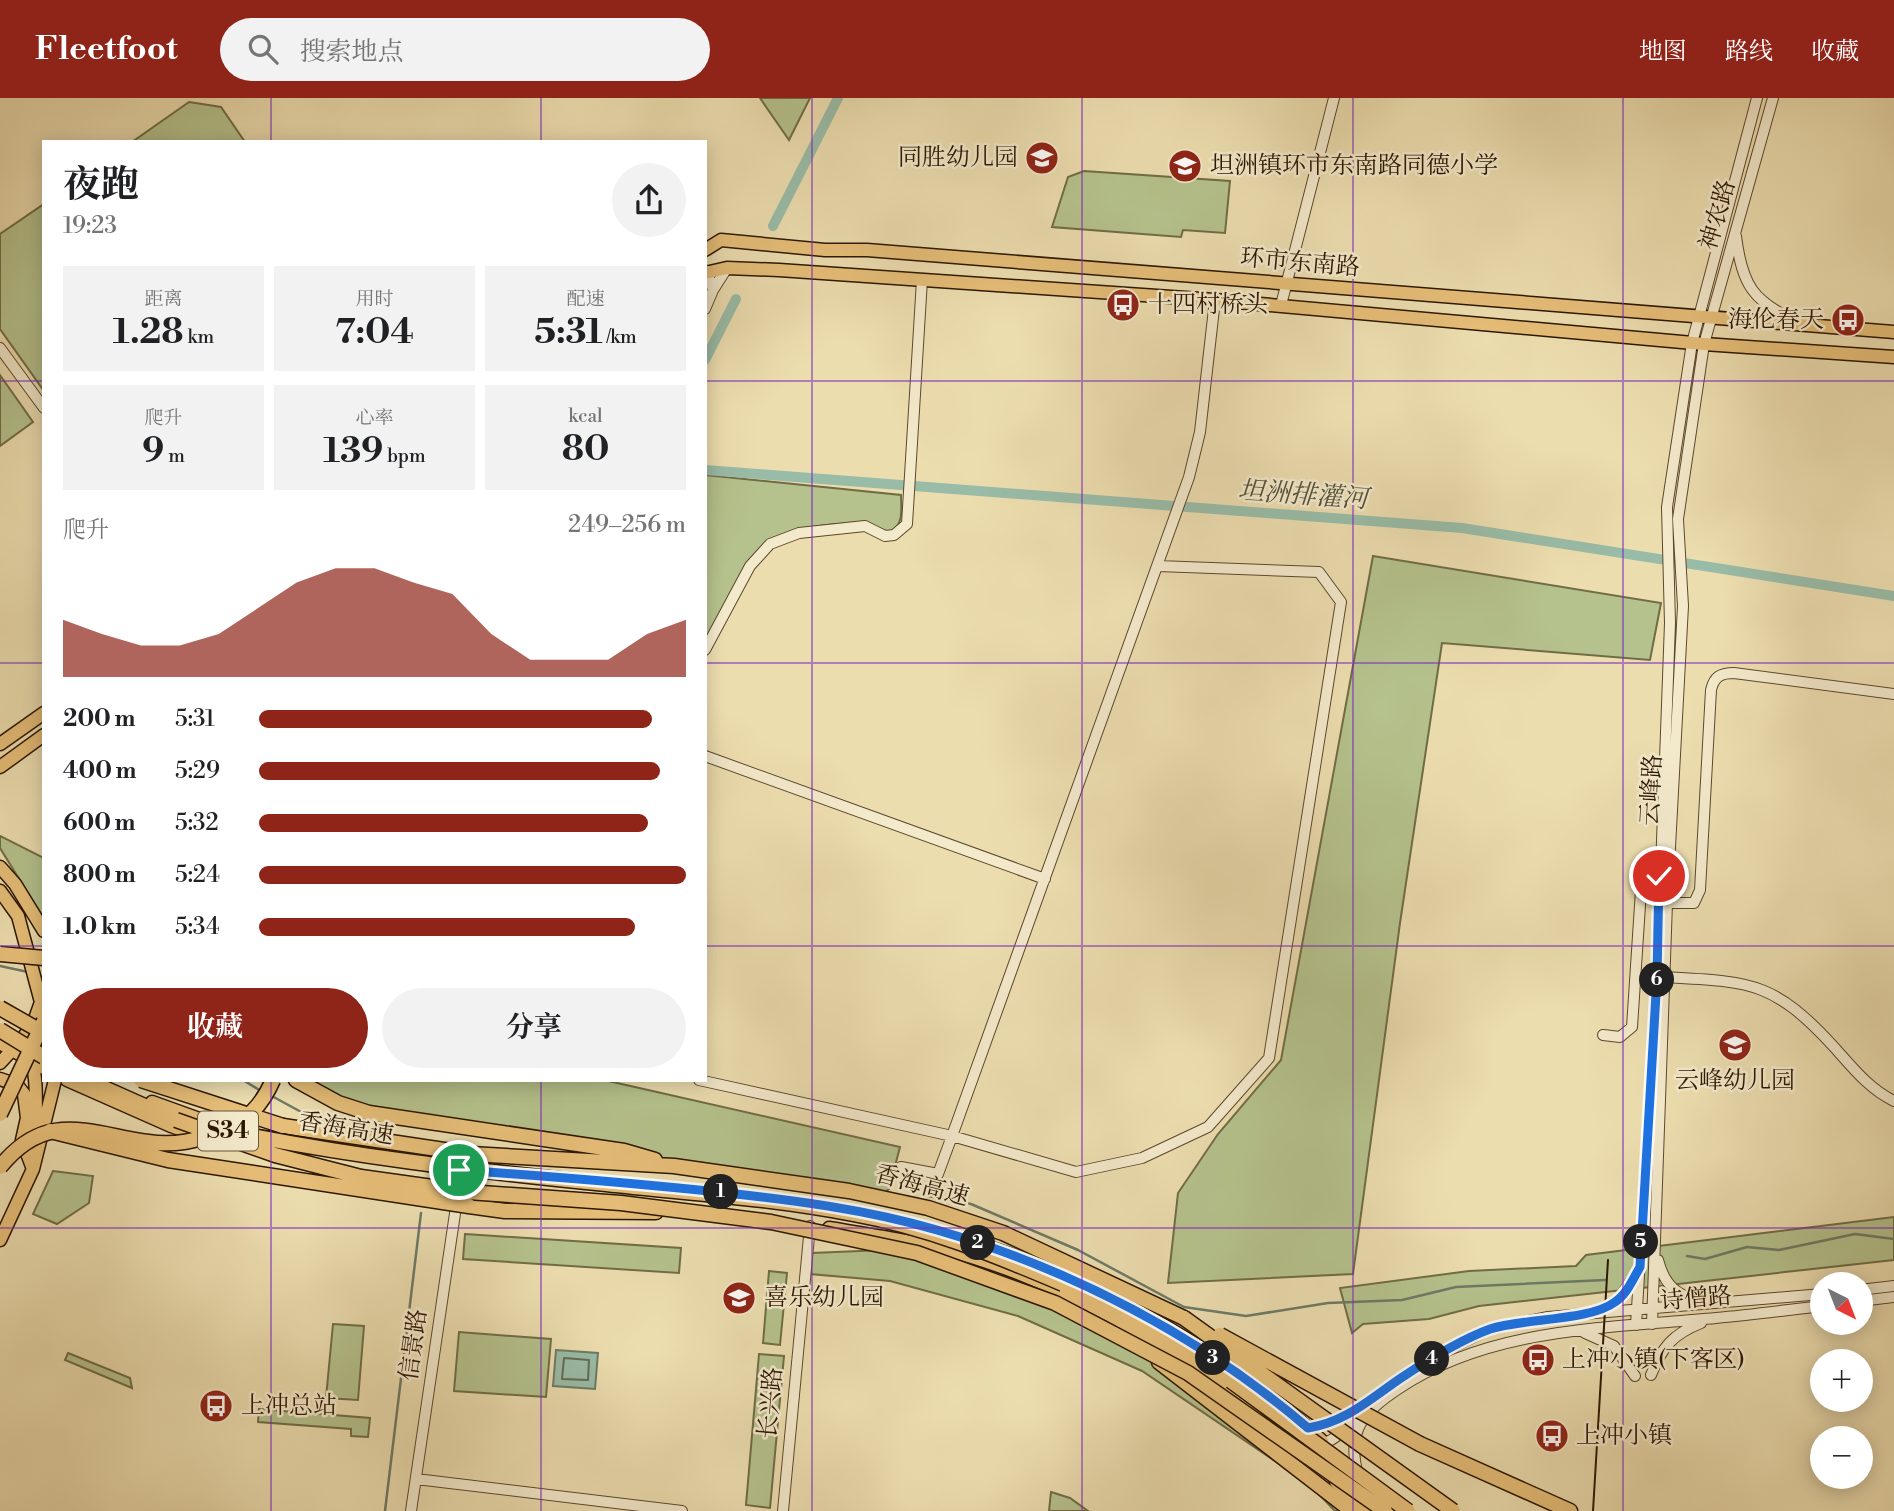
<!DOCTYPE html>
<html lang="zh">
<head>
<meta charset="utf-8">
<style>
  :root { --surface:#fff; --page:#f2f2f2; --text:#202124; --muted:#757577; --accent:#8f2418 }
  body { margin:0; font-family:"Libre Bodoni","Noto Serif SC",serif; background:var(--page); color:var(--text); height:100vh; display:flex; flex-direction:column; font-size:26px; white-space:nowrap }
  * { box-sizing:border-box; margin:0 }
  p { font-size:23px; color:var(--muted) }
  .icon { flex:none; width:38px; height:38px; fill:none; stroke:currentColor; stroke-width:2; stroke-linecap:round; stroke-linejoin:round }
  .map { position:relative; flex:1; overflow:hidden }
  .side { position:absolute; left:42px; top:42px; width:665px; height:942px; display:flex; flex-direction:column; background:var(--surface); border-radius:0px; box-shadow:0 4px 18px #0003 }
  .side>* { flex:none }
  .needle { width:46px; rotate:138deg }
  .fabs { position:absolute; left:1810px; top:1174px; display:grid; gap:14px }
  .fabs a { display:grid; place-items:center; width:63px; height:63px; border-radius:50%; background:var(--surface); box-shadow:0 4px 18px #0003; font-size:35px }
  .pin { position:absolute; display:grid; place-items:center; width:60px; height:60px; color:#fff; margin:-30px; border:4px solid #fff; border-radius:50%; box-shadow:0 2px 7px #0007 }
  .km { position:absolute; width:35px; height:35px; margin:-18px; border-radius:50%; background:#222; color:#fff; font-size:19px; line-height:35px; text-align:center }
  .round { display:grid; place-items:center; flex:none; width:74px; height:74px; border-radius:37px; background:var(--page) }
  .summary { display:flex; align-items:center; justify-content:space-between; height:119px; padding:0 21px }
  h1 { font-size:38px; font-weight:700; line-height:52px }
  .metrics { display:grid; grid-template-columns:repeat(3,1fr); gap:10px; height:119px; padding:7px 21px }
  .metrics div { display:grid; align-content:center; border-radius:0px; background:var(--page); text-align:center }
  .metrics b { font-size:35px; font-weight:700 }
  .metrics small { font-size:19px; font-weight:400 }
  .metrics p { font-size:19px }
  .chart { height:196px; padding:14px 21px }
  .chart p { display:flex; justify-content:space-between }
  .chart svg { width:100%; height:126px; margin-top:7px; fill:var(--accent); opacity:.7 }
  .action { display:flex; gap:14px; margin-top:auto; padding:14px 21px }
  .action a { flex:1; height:80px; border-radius:42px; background:var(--accent); color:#fff; font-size:28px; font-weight:700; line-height:80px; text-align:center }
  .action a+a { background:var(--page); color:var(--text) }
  ul { padding:0 21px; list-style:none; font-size:23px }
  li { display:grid; grid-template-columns:112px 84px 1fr; align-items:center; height:52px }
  li i { height:18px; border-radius:9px; background:var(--accent) }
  header { display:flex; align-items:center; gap:42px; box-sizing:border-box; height:98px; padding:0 35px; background:var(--accent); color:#fff }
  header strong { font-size:33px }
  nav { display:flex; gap:38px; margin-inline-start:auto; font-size:24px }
  .search { width:490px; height:63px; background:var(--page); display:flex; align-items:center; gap:18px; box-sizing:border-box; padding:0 24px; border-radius:38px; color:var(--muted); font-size:26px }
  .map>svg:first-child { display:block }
</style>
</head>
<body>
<header>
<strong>Fleetfoot</strong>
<div class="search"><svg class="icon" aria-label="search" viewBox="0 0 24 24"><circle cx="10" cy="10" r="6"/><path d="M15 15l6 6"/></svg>搜索地点</div>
<nav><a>地图</a><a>路线</a><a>收藏</a></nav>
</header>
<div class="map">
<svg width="1894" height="1413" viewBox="0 0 1894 1413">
  <rect width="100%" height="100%" fill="#ecddaf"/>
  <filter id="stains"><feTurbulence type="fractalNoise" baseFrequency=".00286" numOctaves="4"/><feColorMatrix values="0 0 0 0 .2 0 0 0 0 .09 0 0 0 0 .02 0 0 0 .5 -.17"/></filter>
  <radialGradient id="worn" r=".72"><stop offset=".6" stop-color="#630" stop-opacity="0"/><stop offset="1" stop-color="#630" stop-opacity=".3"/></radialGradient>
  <path fill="#b5c28d" stroke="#706c46" stroke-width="2" d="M760 0H810L789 42Z
    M189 4 221 9 245 44H132Z
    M1084 73 1230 83 1225 135 1183 132 1181 139 1052 129 1068 79Z
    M44 106V293L0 231V136Z
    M0 277 33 324 0 348Z
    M705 377 901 397C901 408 904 425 893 432 885 437 872 425 863 425 832 425 794 429 767 444L705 546Z
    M1373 458 1661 505 1650 562 1442 545 1400 825 1353 1176 1168 1185 1178 1095 1218 1036 1281 962Z
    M0 738 44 760V821L0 750Z
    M305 982H604L900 1049 889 1091 884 1095 497 1036 328 999Z
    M53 1073 93 1078 89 1105 57 1126 33 1116Z
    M1894 1119V1162L1479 1208 1429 1221 1363 1226 1352 1235 1340 1190 1469 1173 1576 1168 1586 1157Z
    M465 1136 681 1150 679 1175 463 1161Z
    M908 1151 1052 1201 1258 1327 1351 1413H1335L1309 1386 1142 1273 1018 1218 890 1183 810 1176 812 1155Z
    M769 1173 787 1175 780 1247 763 1245Z
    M333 1226 364 1228 358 1302 326 1300Z
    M459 1234 551 1241 546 1299 454 1293Z
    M68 1255 130 1280 132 1290 65 1262Z
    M759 1256 784 1258 770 1410 746 1407Z
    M259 1311 370 1320 368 1339 351 1338V1331L258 1324Z
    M1051 1394 1070 1400 1088 1413H1049Z"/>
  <path fill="#99bca8" stroke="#6d7a65" stroke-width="2" d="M556 1252 598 1255 595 1291 553 1288Z"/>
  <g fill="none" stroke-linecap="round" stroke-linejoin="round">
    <path stroke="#626a54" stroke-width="2" d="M564 1260 589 1262 588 1282 562 1281Z"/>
    <path stroke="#6d7a65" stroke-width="2.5" d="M0 868 28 874
      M243 982 261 993
      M270 997 314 1021 371 1034
      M928 1098 971 1106 1078 1152 1184 1209 1246 1218 1328 1205 1402 1202 1456 1189 1605 1182
      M1687 1158 1705 1161 1747 1149 1779 1152 1855 1136 1894 1141
      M385 1413 421 1115"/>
    <path stroke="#99bca8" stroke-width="10" d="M773 128 838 0
      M705 262 736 201
      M705 372 1462 430 1894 498"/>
    <defs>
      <path id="minor" d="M1736 138C1742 187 1753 204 1798 224
        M707 173 713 192 727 170
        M1281 207 1334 0
        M705 211 713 192
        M0 250 44 310
        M705 552 750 468 770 446 799 435 865 428 885 438 894 437 907 426 922 182
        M705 658 1045 781
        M1667 805H1694L1700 792 1711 592C1714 579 1720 575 1734 575L1894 596
        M1661 879C1749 884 1772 881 1834 949 1852 969 1869 991 1894 1003
        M1603 937 1620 939 1632 929 1642 777 1659 778
        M699 982 952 1038 1076 1074 1142 1060 1208 1029 1269 960 1341 504 1319 474 1158 468
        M901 1069 938 1076 952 1038 1189 379 1200 334 1215 202
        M1658 1162C1665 1189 1677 1197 1704 1206
        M1860 1192 1894 1188
        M1860 1203 1894 1199
        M1598 1213 1618 1202 1638 1173
        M1652 1226 1667 805 1683 508 1678 421 1704 246 1773 0
        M1636 1227 1657 879 1670 525 1667 409 1692 245 1757 0
        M1585 1235 1614 1248 1635 1278
        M1651 1277C1662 1249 1673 1236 1701 1225
        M1308 1330 1346 1319 1442 1255 1490 1231 1548 1219 1822 1196
        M1299 1347C1324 1355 1344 1332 1362 1318
        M1358 1377C1346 1333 1363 1314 1398 1291 1490 1229 1610 1230 1716 1220 1752 1217 1787 1212 1822 1208
        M416 1381 682 1413
        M411 1413 457 1102
        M783 1413 810 1128"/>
      <path id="major" d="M705 152 721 142 825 152H867L1894 234
        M705 175 727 170 779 172 1215 202 1704 246 1894 259
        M0 646 44 615
        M0 669 44 637
        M0 769 15 786 44 833
        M0 793 18 818 41 904 35 921 24 939 0 965
        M0 945 44 970
        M28 949C39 978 35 1008 36 1038
        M0 981 17 987 24 996 27 1020 22 1042 33 1071
        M67 982 171 1028 206 1040
        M152 1004 227 1031
        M829 1130C878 1138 927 1145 975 1160 1089 1196 1198 1264 1290 1339
        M0 1142 33 1071 55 982
        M986 1148C1107 1188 1229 1256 1322 1343
        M1336 1384 1365 1413"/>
      <path id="highway" d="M86 982 176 1022
        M296 982 338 1005 369 1015 624 1053 655 1062
        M283 1028 471 1056 674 1068 849 1093 928 1110 1003 1135 1184 1220
        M469 1108 505 1113 656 1114
        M1063 1186 1117 1212 1231 1283
        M1159 1264 1352 1413
        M1420 1346 1570 1413"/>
    </defs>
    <use href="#minor" stroke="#5c482c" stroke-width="12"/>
    <use href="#major" stroke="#2c1700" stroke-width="15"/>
    <use href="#highway" stroke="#2c1700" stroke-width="17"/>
    <use href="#minor" stroke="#f3e9cb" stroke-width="10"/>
    <use href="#major" stroke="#e6be78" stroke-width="12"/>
    <use href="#highway" stroke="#e6be78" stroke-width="14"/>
    <path stroke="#2c1700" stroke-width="2" d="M1593 1413 1608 1162"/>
    <defs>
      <path id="highway-bridge" d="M0 856 44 860
        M0 910 44 935
        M0 932 44 959
        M141 982 283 1028
        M0 1016 44 923
        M176 1022 275 1057 361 1079 468 1094 621 1105 771 1124 917 1155 1055 1205 1188 1275 1385 1413
        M218 1031C346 1058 476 1073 606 1086 688 1095 771 1100 853 1116 926 1129 995 1157 1063 1186
        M50 1033 168 1062 469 1108
        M0 1069C46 1012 87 1035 148 1044 174 1048 197 1043 222 1033 248 1022 262 1007 273 982
        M1184 1220 1453 1413
        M1220 1237 1420 1346
        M1231 1283 1408 1413"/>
    </defs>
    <use href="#highway-bridge" stroke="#2c1700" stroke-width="17" stroke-linecap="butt"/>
    <use href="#highway-bridge" stroke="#e6be78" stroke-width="14"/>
  </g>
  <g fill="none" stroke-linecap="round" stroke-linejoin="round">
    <defs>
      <path id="route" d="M459 1072C546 1078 632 1085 718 1094 792 1102 865 1111 937 1132 1071 1171 1202 1239 1308 1330 1346 1324 1370 1301 1401 1280 1428 1262 1460 1242 1490 1231 1524 1220 1590 1223 1615 1204 1627 1196 1633 1181 1640 1169L1657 879 1659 778"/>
    </defs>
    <use href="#route" stroke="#fff" stroke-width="14"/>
    <use href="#route" stroke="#1a73e8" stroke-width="9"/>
  </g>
  <path fill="none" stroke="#7b2cbf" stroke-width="2" stroke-opacity="0.55" d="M271 0V44M541 0V44M812 0V1413M1082 0V1413M1353 0V1413M1623 0V1413M0 283H44M705 283H1894M0 565H44M705 565H1894M0 848H44M705 848H1894M271 982V1413M541 982V1413M0 1130H1894"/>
  <defs>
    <symbol id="school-disc" viewBox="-11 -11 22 22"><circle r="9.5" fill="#8f2418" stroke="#f3e9cb"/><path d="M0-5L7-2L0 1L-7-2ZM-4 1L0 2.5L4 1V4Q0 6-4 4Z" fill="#fff"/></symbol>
    <symbol id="bus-disc" viewBox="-11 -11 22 22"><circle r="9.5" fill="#8f2418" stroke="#f3e9cb"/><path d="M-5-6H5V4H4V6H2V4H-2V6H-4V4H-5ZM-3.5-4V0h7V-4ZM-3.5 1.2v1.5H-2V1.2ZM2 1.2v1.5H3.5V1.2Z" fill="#fff"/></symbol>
  </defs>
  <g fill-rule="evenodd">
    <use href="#school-disc" x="1023" y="41" width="38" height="38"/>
    <use href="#school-disc" x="1166" y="49" width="38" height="38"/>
    <use href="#bus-disc" x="1104" y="188" width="38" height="38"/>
    <use href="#bus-disc" x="1829" y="203" width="38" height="38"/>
    <use href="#school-disc" x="1716" y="928" width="38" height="38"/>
    <use href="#school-disc" x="720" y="1181" width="38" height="38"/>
    <use href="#bus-disc" x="1519" y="1243" width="38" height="38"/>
    <use href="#bus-disc" x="197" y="1289" width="38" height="38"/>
    <use href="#bus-disc" x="1533" y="1319" width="38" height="38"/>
  </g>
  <g text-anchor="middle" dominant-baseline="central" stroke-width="5" stroke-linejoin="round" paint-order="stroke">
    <rect fill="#f3e9cb" stroke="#68563d" stroke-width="2" x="198" y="1013.5" width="60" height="39" rx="5"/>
    <g font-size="23" font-weight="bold" fill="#2c1700">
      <text x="228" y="1033">S34</text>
    </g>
    <g font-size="24" fill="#2c1700" stroke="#f3e9cb" text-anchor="start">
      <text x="1018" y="60" text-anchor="end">同胜幼儿园</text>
      <text x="1210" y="68">坦洲镇环市东南路同德小学</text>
      <text x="1148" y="207">十四村桥头</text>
      <text x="1824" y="222" text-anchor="end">海伦春天</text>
      <text x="1735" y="983" text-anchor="middle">云峰幼儿园</text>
      <text x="764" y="1200">喜乐幼儿园</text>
      <text x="1562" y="1262">上冲小镇(下客区)</text>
      <text x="241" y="1308">上冲总站</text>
      <text x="1576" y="1338">上冲小镇</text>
    </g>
    <g font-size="24" fill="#2c1700" stroke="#f3e9cb">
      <text transform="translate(1718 117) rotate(-74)">神农路</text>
      <text transform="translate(1300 165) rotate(5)">环市东南路</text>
      <text transform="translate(1652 692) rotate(-87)">云峰路</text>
      <text transform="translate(346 1031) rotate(9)">香海高速</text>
      <text transform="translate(922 1088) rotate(15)">香海高速</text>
      <text transform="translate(1696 1201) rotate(-5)">诗僧路</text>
      <text transform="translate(414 1247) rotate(-82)">信景路</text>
      <text transform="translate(771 1305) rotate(-85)">长兴路</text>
    </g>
    <g font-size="26" font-style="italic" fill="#52513b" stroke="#f3e9cb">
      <text transform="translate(1303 397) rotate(4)">坦洲排灌河</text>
    </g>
  </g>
  <rect width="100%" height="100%" filter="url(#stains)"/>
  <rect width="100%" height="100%" fill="url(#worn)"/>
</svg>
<div class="fabs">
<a><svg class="needle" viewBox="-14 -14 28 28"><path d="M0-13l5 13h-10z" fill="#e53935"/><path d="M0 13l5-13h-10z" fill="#757577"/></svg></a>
<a>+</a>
<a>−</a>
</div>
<div class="pin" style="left:459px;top:1072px;background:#1e9e55"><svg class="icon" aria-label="arrive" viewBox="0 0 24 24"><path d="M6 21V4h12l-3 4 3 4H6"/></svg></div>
<div class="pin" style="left:1659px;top:778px;background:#d93025"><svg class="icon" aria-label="check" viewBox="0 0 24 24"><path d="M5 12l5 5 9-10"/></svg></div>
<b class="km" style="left:721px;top:1094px">1</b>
<b class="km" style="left:978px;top:1145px">2</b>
<b class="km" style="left:1213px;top:1260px">3</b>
<b class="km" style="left:1432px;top:1261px">4</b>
<b class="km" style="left:1641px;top:1144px">5</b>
<b class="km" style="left:1657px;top:882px">6</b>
<section class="side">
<div class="summary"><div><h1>夜跑</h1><p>19:23</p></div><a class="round"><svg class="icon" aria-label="share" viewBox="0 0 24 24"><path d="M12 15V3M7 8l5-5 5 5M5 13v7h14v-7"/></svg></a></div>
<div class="metrics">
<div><p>距离</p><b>1.28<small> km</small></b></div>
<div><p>用时</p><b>7:04</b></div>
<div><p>配速</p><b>5:31<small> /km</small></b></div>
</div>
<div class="metrics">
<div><p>爬升</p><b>9<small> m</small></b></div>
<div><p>心率</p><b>139<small> bpm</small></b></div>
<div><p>kcal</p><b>80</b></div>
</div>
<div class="chart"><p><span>爬升</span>249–256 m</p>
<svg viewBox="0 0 160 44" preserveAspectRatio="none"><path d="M0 44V24L10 29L20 33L30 33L40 29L50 20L60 11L70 6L80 6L90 11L100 15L110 29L120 38L130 38L140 38L150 29L160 24V44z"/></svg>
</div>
<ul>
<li><b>200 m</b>5:31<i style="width:92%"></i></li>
<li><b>400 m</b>5:29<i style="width:94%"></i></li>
<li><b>600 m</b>5:32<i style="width:91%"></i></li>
<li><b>800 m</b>5:24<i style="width:100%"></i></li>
<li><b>1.0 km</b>5:34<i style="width:88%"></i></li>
</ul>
<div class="action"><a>收藏</a><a>分享</a></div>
</section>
</div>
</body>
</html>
